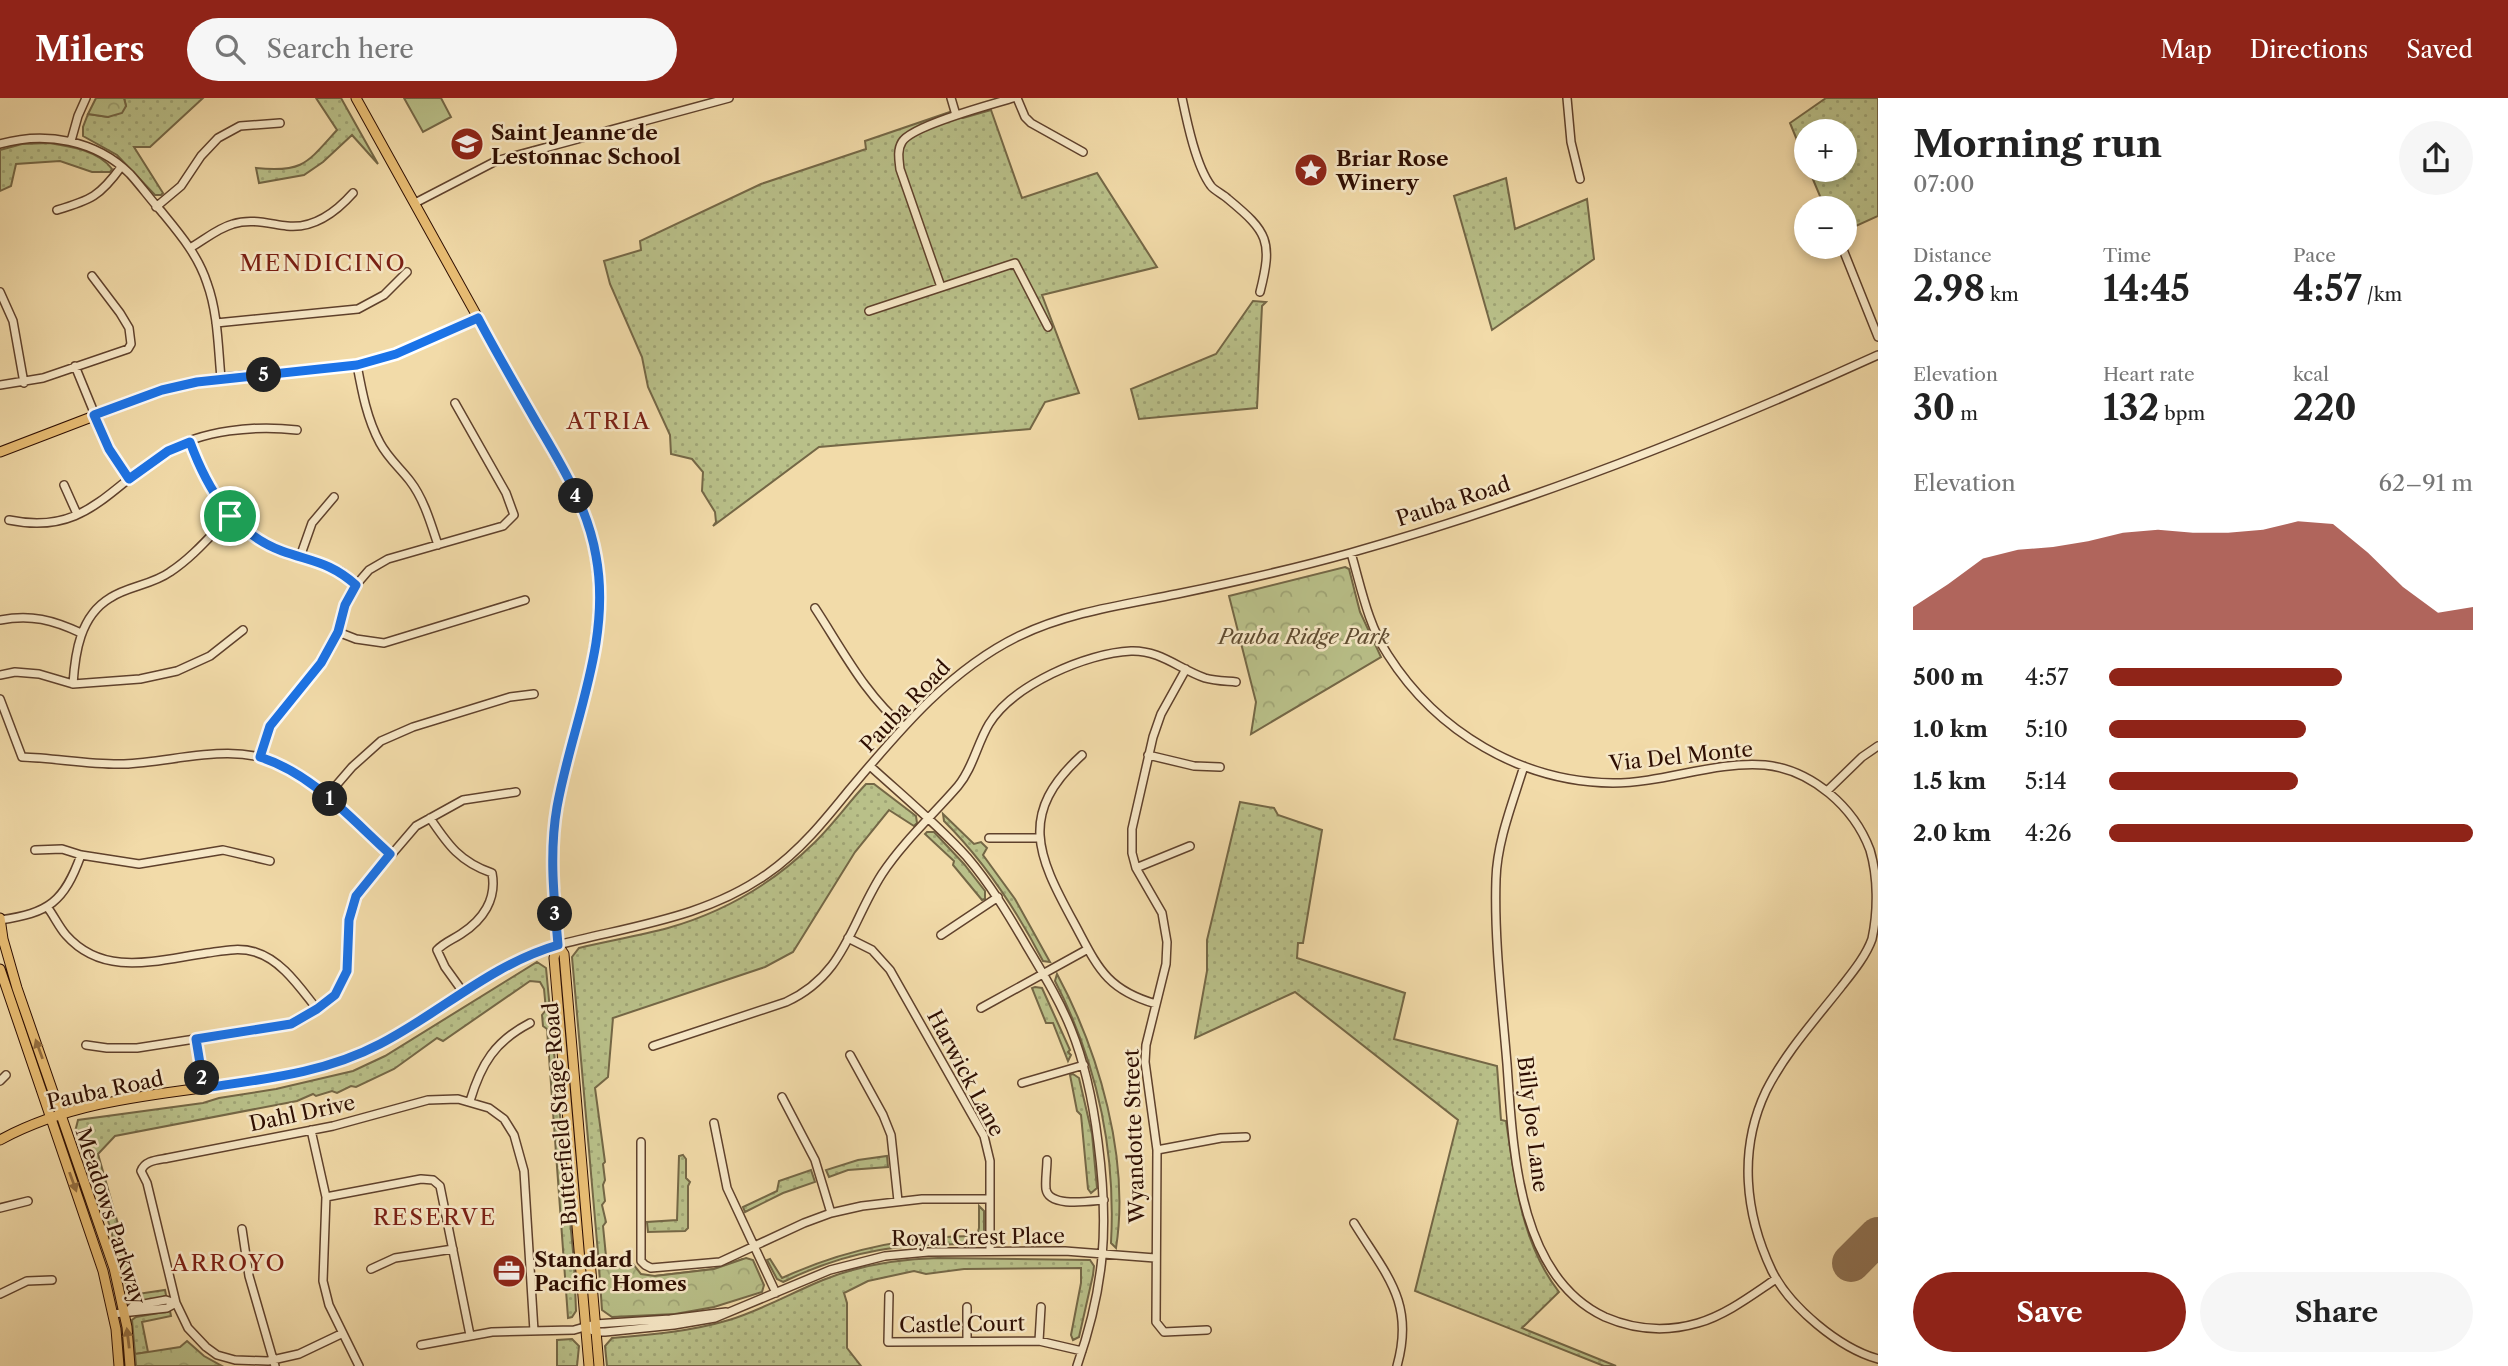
<!DOCTYPE html>
<html lang="en">
<head>
<meta charset="utf-8">
<style>
  :root { --surface:#fff; --page:#f6f6f6; --text:#222; --muted:#767676; --accent:#8f2418 }
  body { margin:0; font-family:"Libre Caslon Text",serif; background:var(--page); color:var(--text); height:100vh; display:flex; flex-direction:column; font-size:26px; white-space:nowrap }
  * { box-sizing:border-box; margin:0 }
  p { font-size:23px; color:var(--muted) }
  .icon { flex:none; width:38px; height:38px; fill:none; stroke:currentColor; stroke-width:2; stroke-linecap:round; stroke-linejoin:round }
  .map { position:relative; flex:1; overflow:hidden }
  .drawer { display:flex; flex-direction:column; background:var(--surface); width:630px }
  .drawer>* { flex:none }
  .buttons { position:absolute; left:1794px; top:21px; display:grid; gap:14px }
  .buttons a { display:grid; place-items:center; width:63px; height:63px; border-radius:50%; background:var(--surface); box-shadow:0 4px 10px #0003; font-size:35px }
  .pin { position:absolute; display:grid; place-items:center; width:60px; height:60px; color:#fff; margin:-30px; border:4px solid #fff; border-radius:50%; box-shadow:0 2px 7px #0007 }
  .km { position:absolute; width:35px; height:35px; margin:-18px; border-radius:50%; background:#222; color:#fff; font-size:19px; line-height:35px; text-align:center }
  .round { display:grid; place-items:center; flex:none; width:74px; height:74px; border-radius:37px; background:var(--page) }
  .head { display:flex; align-items:center; justify-content:space-between; height:119px; padding:0 35px }
  h1 { font-size:38px; font-weight:800; line-height:52px }
  .metrics { display:grid; grid-template-columns:repeat(3,1fr); gap:10px; height:119px; padding:7px 35px }
  .metrics div { display:grid; align-content:center }
  .metrics b { font-size:35px; font-weight:800 }
  .metrics small { font-size:19px; font-weight:400 }
  .metrics p { font-size:19px }
  .chart { height:196px; padding:14px 35px }
  .chart p { display:flex; justify-content:space-between }
  .chart svg { width:100%; height:126px; margin-top:7px; fill:var(--accent); opacity:.7 }
  .button { display:flex; gap:14px; margin-top:auto; padding:14px 35px }
  .button a { flex:1; height:80px; border-radius:42px; background:var(--accent); color:#fff; font-size:28px; font-weight:800; line-height:80px; text-align:center }
  .button a+a { background:var(--page); color:var(--text) }
  ul { padding:0 35px; list-style:none; font-size:23px }
  li { display:grid; grid-template-columns:112px 84px 1fr; align-items:center; height:52px }
  li i { height:18px; border-radius:9px; background:var(--accent) }
  header { display:flex; align-items:center; gap:42px; box-sizing:border-box; height:98px; padding:0 35px; background:var(--accent); color:#fff }
  header strong { font-size:33px }
  nav { display:flex; gap:38px; margin-inline-start:auto; font-size:24px }
  .search { width:490px; height:63px; background:var(--page); display:flex; align-items:center; gap:18px; box-sizing:border-box; padding:0 24px; border-radius:38px; color:var(--muted); font-size:26px }
  main { display:flex; flex:1; min-height:0 }
  .map>svg:first-child { display:block }
</style>
</head>
<body>
<header>
<strong>Milers</strong>
<div class="search"><svg class="icon" aria-label="search" viewBox="0 0 24 24"><circle cx="10" cy="10" r="6"/><path d="M15 15l6 6"/></svg>Search here</div>
<nav><a>Map</a><a>Directions</a><a>Saved</a></nav>
</header>
<main>
<div class="map">
<svg width="1878" height="1268" viewBox="0 0 1878 1268">
  <defs>
    <pattern id="grass-dots" width="8" height="8" patternUnits="userSpaceOnUse" patternTransform="scale(1.75)"><rect width="8" height="8" fill="#b9c089"/><path d="M2 2h.1M6 6h.1" fill="none" stroke="#9fa475" stroke-width="1.8" stroke-linecap="round"/></pattern>
    <pattern id="forest-crowns" width="20" height="18" patternUnits="userSpaceOnUse" patternTransform="scale(1.75)"><rect width="20" height="18" fill="#b9c089"/><path d="M2 6a3 3 0 1 1 6 0M12 15a3 3 0 1 1 6 0" fill="none" stroke="#9fa475"/></pattern>
  </defs>
  <rect width="100%" height="100%" fill="#f2dba9"/>
  <filter id="stains"><feTurbulence type="fractalNoise" baseFrequency=".00286" numOctaves="4"/><feColorMatrix values="0 0 0 0 .2 0 0 0 0 .09 0 0 0 0 .02 0 0 0 .5 -.17"/></filter>
  <radialGradient id="worn" r=".72"><stop offset=".6" stop-color="#630" stop-opacity="0"/><stop offset="1" stop-color="#630" stop-opacity=".3"/></radialGradient>
  <path fill="url(#grass-dots)" stroke="#746746" stroke-width="2" d="M124 0H203L150 49H134L163 95 161 97H155L117 57 83 38V29L88 16 108 19 126 8Z
    M316 0H341L378 66 352 37 323 64 304 77 259 85 256 70C303 75 307 65 337 32Z
    M1826 0H1878V118L1845 133 1844 110H1825L1809 72H1844V33H1806V64L1790 25Z
    M991 12 1022 100 1097 75 1157 169 1042 197 1079 295 1045 304 1030 331 819 349 713 428 716 424 715 414 702 393 703 374 692 361 671 356 670 337 648 289 642 259 610 186 604 163 641 152 640 143 761 86 866 51 865 43 950 14 955 19 963 20Z
    M49 45C70 48 99 53 112 71L110 74H92L60 63 16 66 11 88 0 93V52L22 46Z
    M1506 80 1515 131 1587 101 1594 161 1492 232 1454 98Z
    M1253 203 1266 204 1262 208 1257 310 1139 321 1131 291 1216 256Z
    M866 686H874L916 718 917 725 914 728 889 712 855 754 793 854 765 869 613 920 608 979 595 990 605 1064 603 1066 605 1082 603 1087 605 1103 602 1107 606 1124 603 1128 607 1168 633 1166 637 1174 646 1179 714 1171 743 1161 675 1216 612 1218 603 1212 572 859 579 850C608 843 638 838 668 830 724 814 771 787 813 746 832 728 848 705 866 686Z
    M1240 704 1274 710 1278 717 1322 732 1303 845H1298L1297 860 1405 895 1394 941 1497 968 1501 1022 1506 1023C1515 1082 1521 1145 1559 1194L1522 1230 1616 1268H1604L1415 1193 1458 1022 1295 894 1195 940 1207 873V842Z
    M943 716 974 746 981 744 987 750 983 757 1015 801 1050 864 1043 863C1016 811 985 764 944 723Z
    M927 734H934L964 766 985 793V801L982 802 953 767 954 763 925 736Z
    M537 864 546 870 574 1164 576 1213 572 1219 568 1220 547 931 543 928 542 917 546 912 544 891 540 884 530 883 443 943 437 940 394 971 356 989 351 988 337 995 332 993 316 998 313 996 297 1003 115 1038 98 1056 138 1196 165 1192 166 1197 161 1200 133 1204 128 1201 127 1189 105 1112 75 1034 78 1022 203 1005 219 1000 276 991 353 973 385 958Z
    M1057 876C1099 954 1130 1061 1116 1150L1111 1145C1116 1053 1097 965 1055 883Z
    M1035 889 1042 890 1070 952 1068 954 1071 957 1068 963 1053 925H1046L1032 890Z
    M1073 976 1079 980 1092 1036 1097 1090 1091 1095 1088 1091 1081 1017 1077 1013 1070 977Z
    M683 1057 686 1061V1080L690 1084 688 1088V1130L685 1133 648 1134 647 1124 677 1122 679 1058Z
    M887 1058 888 1069 848 1072 829 1079 826 1072 858 1062Z
    M811 1072 815 1084 783 1095 745 1114 743 1109 777 1093 779 1083Z
    M979 1108 984 1113V1141L979 1146C904 1145 851 1151 783 1184L777 1181 767 1162 770 1161 782 1180C845 1151 909 1138 977 1138L979 1130Z
    M938 1160 1090 1162 1094 1168 1093 1177 1079 1239 1073 1242 1071 1237 1081 1185V1170L964 1171 926 1176 914 1173 868 1183 844 1195 847 1205V1250L861 1268H607L605 1248 612 1240C651 1237 692 1233 729 1222 762 1212 791 1195 823 1182 860 1167 898 1161 938 1160Z
    M170 1213 171 1218 142 1224 148 1254 135 1256 132 1222 136 1219Z
    M572 1241 579 1248 577 1268H557V1242Z"/>
  <path fill="url(#forest-crowns)" stroke="#746746" stroke-width="2" d="M96 0H124L126 8 122 15 108 19 88 16Z
    M1345 469 1349 471 1360 514 1381 559 1251 636 1256 604 1229 498Z
    M746 1160 753 1162 764 1187 762 1194 714 1209 675 1216 612 1219 602 1212 599 1169 633 1166 641 1176 655 1178 714 1171Z
    M187 1243 204 1258 222 1268H136L135 1256 180 1249Z"/>
  <path fill="#b9c089" stroke="#746746" stroke-width="2" d="M404 0H441L451 19 423 34Z"/>
  <g fill="none" stroke-linecap="round" stroke-linejoin="round">
    <path stroke="#907456" stroke-width="38" d="M1851 1165 1878 1138"/>
    <defs>
      <path id="minor" d="M951 0 956 17
        M1017 0 1025 19 1031 25 1083 54
        M1182 0C1187 24 1196 68 1211 88 1215 93 1223 96 1228 101 1268 134 1273 143 1260 194
        M1567 0 1571 44 1580 81
        M71 43 78 18 86 0
        M0 46C45 33 96 42 130 76 141 88 150 101 161 113 179 135 198 157 207 185 218 215 218 249 221 280
        M415 105 496 63 729 0
        M156 109 181 88 201 58 218 40 240 28 280 25
        M57 112C91 102 100 98 121 69
        M1842 149 1878 239
        M190 150C204 142 218 130 233 126 251 120 270 126 287 128 314 131 337 113 353 95
        M941 189 900 71C899 62 897 52 902 44 911 28 992 6 1013 0
        M0 194 13 223 24 285
        M869 213 1015 165 1048 229
        M216 225 358 211 384 197 407 174
        M357 267C362 294 367 321 380 345 388 360 400 370 410 383 424 401 431 426 438 447
        M75 268 109 351 129 381
        M0 287 43 280 128 251 131 246 129 230 120 215 92 178
        M190 344C207 390 231 431 279 452 298 461 321 461 340 473 346 476 351 482 356 487
        M64 387 77 416
        M9 422C86 438 108 389 166 354 202 332 255 327 297 332
        M1351 455C1361 489 1368 527 1388 557 1437 634 1521 684 1613 685 1664 685 1714 663 1765 667 1812 672 1854 709 1870 752 1878 779 1878 813 1872 841 1866 858 1852 875 1841 889 1815 922 1785 955 1766 993 1738 1052 1745 1116 1772 1173 1790 1209 1839 1250 1878 1261
        M300 459 312 425 334 399
        M815 510C842 551 865 597 904 629
        M0 522C31 516 53 522 81 535
        M338 534 356 541 384 545 525 502
        M1186 571 1161 616 1153 639 1132 731V755L1136 770 1162 815 1167 844 1166 866 1146 947 1145 964 1157 1052 1156 1224 1164 1234 1207 1232
        M0 577 15 574 39 576 73 586 140 581 177 573 210 558 243 532
        M73 586C75 555 80 518 110 500 128 488 152 487 170 474 193 459 211 437 230 418
        M0 601 22 659C56 660 90 667 124 666 176 664 233 643 283 667 322 685 358 727 390 756
        M1082 657C1018 715 1037 757 1073 823 1097 867 1104 891 1156 906
        M1148 657 1194 668 1220 669
        M260 659 270 628 322 565 338 534 345 507 356 487 369 472 388 461 503 428 514 417 506 395 455 305
        M870 668C903 698 937 726 967 759 990 786 1008 816 1026 847 1042 874 1059 901 1071 931 1086 968 1093 1004 1098 1044 1109 1128 1105 1188 1077 1268
        M1524 668C1513 704 1497 743 1496 781 1494 842 1502 905 1507 966 1513 1050 1517 1178 1605 1219 1635 1232 1667 1234 1698 1225 1726 1217 1752 1197 1776 1181
        M1827 693 1862 659 1878 648
        M327 698 352 669 381 643 413 629 510 599 534 596
        M430 720C448 747 460 764 492 775 497 801 483 822 461 836 452 842 445 844 437 852L445 869 463 894
        M989 740H1040
        M35 752 62 751 81 757 139 766 223 752 270 763
        M1136 770 1190 748
        M48 810C54 818 59 829 66 837 104 880 157 862 207 855 222 853 239 849 255 854 282 862 300 890 317 911
        M0 822C49 815 64 804 81 757
        M941 837 998 799
        M848 840 872 852 890 872 984 1038 990 1063V1153
        M558 847C630 828 705 820 767 776 800 753 825 722 850 691 899 633 949 572 1019 538 1069 514 1123 507 1177 496 1235 484 1293 471 1350 455 1531 404 1707 335 1878 257
        M981 910 1088 851
        M196 941 204 990
        M86 947 107 950H137L291 926 317 911 335 897 347 873 349 822 356 798 416 728 463 702 516 694
        M653 948 786 904C845 877 850 826 882 776 903 744 933 717 958 688 973 670 977 646 989 626 1013 587 1086 555 1131 553 1160 552 1179 571 1205 580 1215 583 1226 583 1236 584
        M850 957 883 1017 891 1037 898 1103
        M0 983 6 977
        M1022 985 1084 967
        M782 999 815 1062 831 1115
        M470 1003C481 966 495 943 530 925
        M714 1025 727 1090 776 1195
        M311 1032 326 1099 323 1183 329 1207 359 1268
        M641 1044V1163L645 1167 651 1170 720 1164 804 1125 831 1115 862 1108 922 1101H990
        M1157 1052 1221 1040 1246 1039
        M1047 1062C1047 1071 1045 1082 1046 1091 1049 1110 1090 1103 1104 1102
        M326 1099 421 1081 433 1082 440 1088 470 1237
        M0 1110 28 1103
        M1354 1125C1386 1177 1415 1204 1397 1268
        M242 1131 249 1178 275 1268
        M371 1171 395 1160 453 1151
        M0 1196 27 1183 52 1182
        M889 1197 888 1244 1039 1243 1082 1253
        M967 1209V1243
        M128 1213 133 1208 166 1202 176 1205
        M113 1216 167 1210 176 1205
        M586 1230 596 1234H605L674 1227 715 1220 830 1172 885 1158 928 1154 1065 1153 1155 1160
        M341 1236 299 1256 268 1263 235 1262 217 1257 206 1249 188 1230 176 1205 147 1085 141 1073C145 1062 158 1062 168 1060L333 1028 428 1002 458 1001 489 1010 504 1021 514 1037 524 1073 534 1233
        M1039 1243 1041 1209
        M421 1247 492 1234 574 1232 595 1226 670 1221 726 1214"/>
      <path id="major" d="M356 0 573 391C636 517 565 618 553 744 549 782 564 824 554 860L589 1268
        M0 354 162 292 221 280 357 267 396 256 478 220
        M0 820 3 841 17 890 114 1170 127 1229 130 1268
        M558 847 564 856 599 1268
        M0 871 103 1173 116 1231 119 1268
        M0 1042C75 1001 163 996 246 984 278 979 309 975 339 964 418 937 477 871 558 847"/>
    </defs>
    <use href="#minor" stroke="#5f412c" stroke-width="10"/>
    <use href="#major" stroke="#2e0e02" stroke-width="11"/>
    <use href="#minor" stroke="#f7e8c7" stroke-width="7"/>
    <use href="#major" stroke="#e9be74" stroke-width="9"/>
  </g>
  <defs><path id="oneway-solid" d="M-6-.8H1V-3.2L6.5 0L1 3.2V.8H-6Z" transform="scale(1.75)"/></defs>
  <g fill="#956f41">
    <use href="#oneway-solid" transform="translate(39 951) rotate(-110)"/>
    <use href="#oneway-solid" transform="translate(73 1084) rotate(70)"/>
    <use href="#oneway-solid" transform="translate(128 1240) rotate(-97)"/>
  </g>
  <g fill="none" stroke-linecap="round" stroke-linejoin="round">
    <defs>
      <path id="route" d="M478 220C497 256 518 292 538 327 562 368 588 410 596 458 612 544 572 625 557 709 549 755 554 800 558 847 492 866 440 915 380 946 325 975 265 981 204 990L196 941 291 926 317 911 335 897 347 873 349 822 356 798 390 756C350 720 313 676 260 659L270 628 321 565 338 534 345 507 356 487C330 464 313 464 282 453 233 435 207 390 190 344L168 353 129 381 109 351 94 317 162 292 197 284 357 267 396 256Z"/>
    </defs>
    <use href="#route" stroke="#fff" stroke-width="14"/>
    <use href="#route" stroke="#1a73e8" stroke-width="9"/>
  </g>
  <defs>
    <symbol id="school-disc" viewBox="-11 -11 22 22"><circle r="9.5" fill="#8f2418" stroke="#f7e8c7"/><path d="M0-5L7-2L0 1L-7-2ZM-4 1L0 2.5L4 1V4Q0 6-4 4Z" fill="#fff"/></symbol>
    <symbol id="sight-disc" viewBox="-11 -11 22 22"><circle r="9.5" fill="#8f2418" stroke="#f7e8c7"/><path d="M0-6L1.8-2.2L6-1.7L2.9 1.2L3.7 5.4L0 3.3L-3.7 5.4L-2.9 1.2L-6-1.7L-1.8-2.2Z" fill="#fff"/></symbol>
    <symbol id="office-disc" viewBox="-11 -11 22 22"><circle r="9.5" fill="#8f2418" stroke="#f7e8c7"/><path d="M-6-3h4V-5.5h4V-3h4V5H-6ZM-1-4.5V-3h2v-1.5ZM-6 0V1H6V0Z" fill="#fff"/></symbol>
  </defs>
  <g fill-rule="evenodd">
    <use href="#school-disc" x="448" y="27" width="38" height="38"/>
    <use href="#sight-disc" x="1292" y="53" width="38" height="38"/>
    <use href="#office-disc" x="490" y="1154" width="38" height="38"/>
  </g>
  <g text-anchor="middle" dominant-baseline="central" stroke-width="5" stroke-linejoin="round" paint-order="stroke">
    <g font-size="21" font-weight="bold" fill="#2e0e02" stroke="#f7e8c7" text-anchor="start">
      <text x="491" y="34">Saint Jeanne de<tspan x="491" dy="24">Lestonnac School</tspan></text>
      <text x="1336" y="60">Briar Rose<tspan x="1336" dy="24">Winery</tspan></text>
      <text x="534" y="1161">Standard<tspan x="534" dy="24">Pacific Homes</tspan></text>
    </g>
    <g font-size="21" fill="#2e0e02" stroke="#f7e8c7">
      <text transform="translate(1453 403) rotate(-18)">Pauba Road</text>
      <text transform="translate(905 608) rotate(-46)">Pauba Road</text>
      <text transform="translate(1681 658) rotate(-6)">Via Del Monte</text>
      <text transform="translate(966 975) rotate(62)">Harwick Lane</text>
      <text transform="translate(105 992) rotate(-12)">Pauba Road</text>
      <text transform="translate(302 1015) rotate(-12)">Dahl Drive</text>
      <text transform="translate(560 1016) rotate(-95)">Butterfield Stage Road</text>
      <text transform="translate(1533 1026) rotate(83)">Billy Joe Lane</text>
      <text transform="translate(1134 1038) rotate(-92)">Wyandotte Street</text>
      <text transform="translate(111 1118) rotate(72)">Meadows Parkway</text>
      <text transform="translate(978 1139) rotate(-1)">Royal Crest Place</text>
      <text transform="translate(962 1226) rotate(-1)">Castle Court</text>
    </g>
    <g font-size="21" font-style="italic" fill="#5f4c31" stroke="#f7e8c7">
      <text x="1304" y="538">Pauba Ridge Park</text>
    </g>
    <g font-size="23" letter-spacing="2" fill="#7a1f14" stroke="#f7e8c7">
      <text x="323" y="165">MENDICINO</text>
      <text x="609" y="323">ATRIA</text>
      <text x="435" y="1119">RESERVE</text>
      <text x="229" y="1165">ARROYO</text>
    </g>
  </g>
  <rect width="100%" height="100%" filter="url(#stains)"/>
  <rect width="100%" height="100%" fill="url(#worn)"/>
</svg>
<div class="buttons">
<a>+</a>
<a>−</a>
</div>
<div class="pin" style="left:230px;top:418px;background:#1e9e55"><svg class="icon" aria-label="arrive" viewBox="0 0 24 24"><path d="M6 21V4h12l-3 4 3 4H6"/></svg></div>
<b class="km" style="left:330px;top:701px">1</b>
<b class="km" style="left:202px;top:980px">2</b>
<b class="km" style="left:555px;top:816px">3</b>
<b class="km" style="left:576px;top:398px">4</b>
<b class="km" style="left:264px;top:277px">5</b>
</div>
<section class="drawer">
<div class="head"><div><h1>Morning run</h1><p>07:00</p></div><a class="round"><svg class="icon" aria-label="share" viewBox="0 0 24 24"><path d="M12 15V3M7 8l5-5 5 5M5 13v7h14v-7"/></svg></a></div>
<div class="metrics">
<div><p>Distance</p><b>2.98<small> km</small></b></div>
<div><p>Time</p><b>14:45</b></div>
<div><p>Pace</p><b>4:57<small> /km</small></b></div>
</div>
<div class="metrics">
<div><p>Elevation</p><b>30<small> m</small></b></div>
<div><p>Heart rate</p><b>132<small> bpm</small></b></div>
<div><p>kcal</p><b>220</b></div>
</div>
<div class="chart"><p><span>Elevation</span>62–91 m</p>
<svg viewBox="0 0 160 44" preserveAspectRatio="none"><path d="M0 44V36L10 28L20 19L30 16L40 15L50 13L60 10L70 9L80 10L90 10L100 9L110 6L120 7L130 17L140 29L150 38L160 36V44z"/></svg>
</div>
<ul>
<li><b>500 m</b>4:57<i style="width:64%"></i></li>
<li><b>1.0 km</b>5:10<i style="width:54%"></i></li>
<li><b>1.5 km</b>5:14<i style="width:52%"></i></li>
<li><b>2.0 km</b>4:26<i style="width:100%"></i></li>
</ul>
<div class="button"><a>Save</a><a>Share</a></div>
</section>
</main>
</body>
</html>
